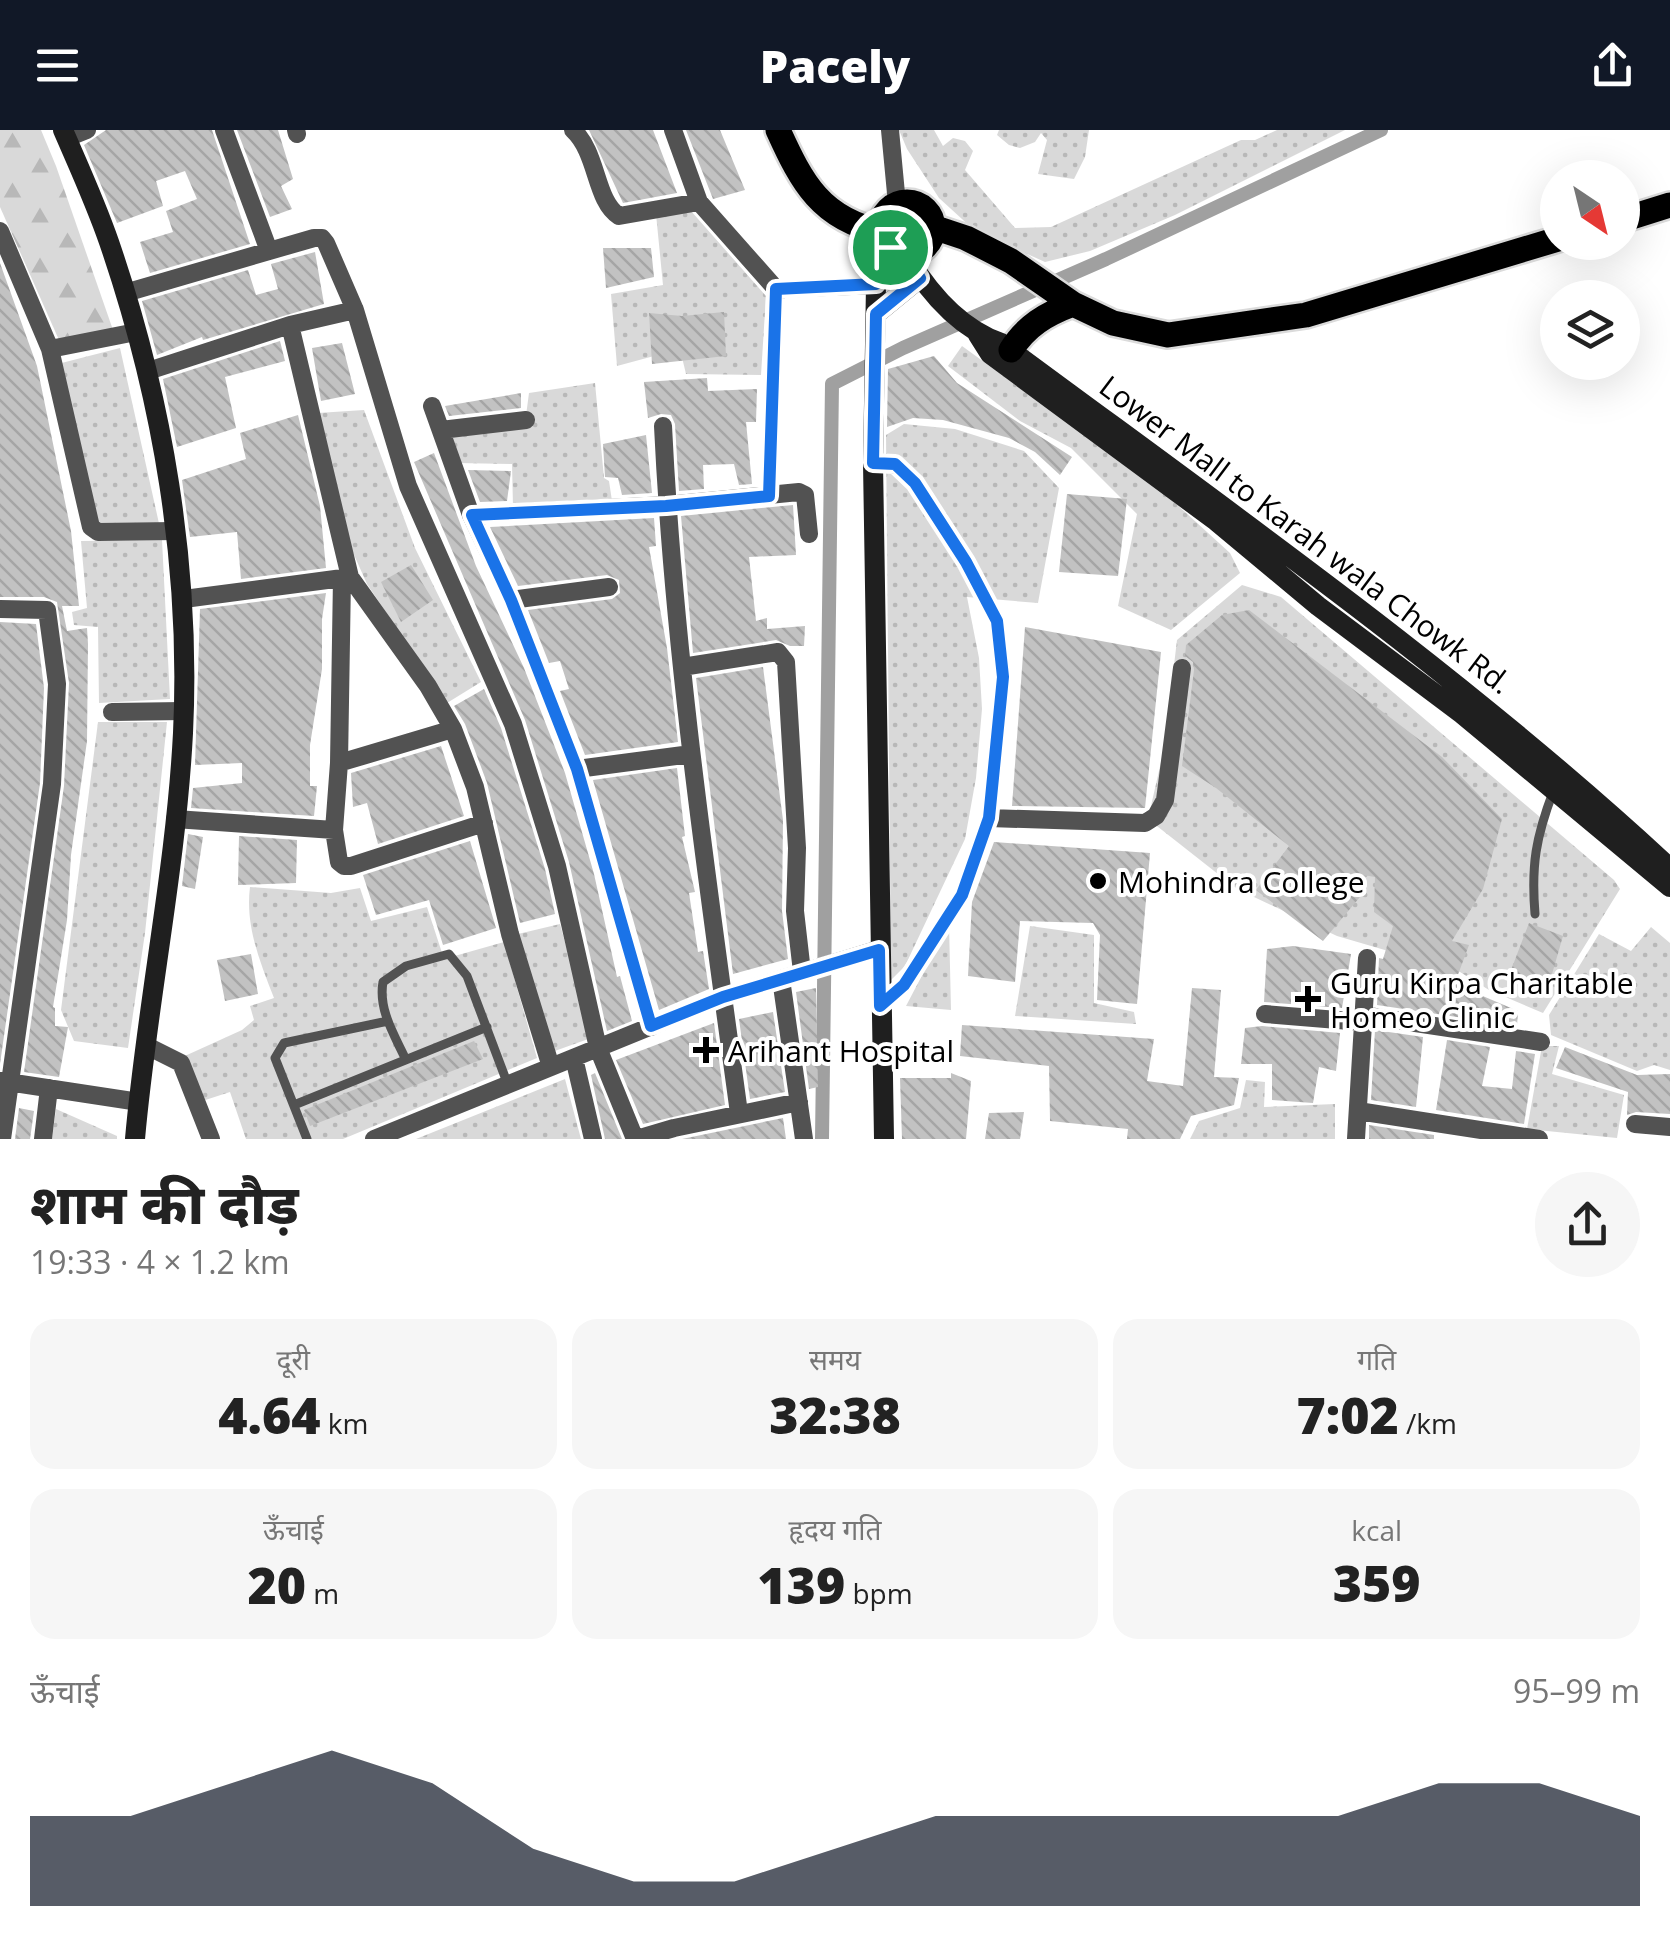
<!DOCTYPE html>
<html lang="hi">
<head>
<meta charset="utf-8">
<style>
  :root { --surface:#fff; --page:#f6f6f6; --text:#222; --muted:#767676; --accent:#111827 }
  body { margin:0; font-family:"Open Sans","Noto Sans Devanagari",sans-serif; background:var(--page); color:var(--text); height:100vh; display:flex; flex-direction:column; font-size:38px; white-space:nowrap }
  * { box-sizing:border-box; margin:0 }
  p { font-size:32px; color:var(--muted) }
  .icon { flex:none; width:55px; height:55px; fill:none; stroke:currentColor; stroke-width:2; stroke-linecap:round; stroke-linejoin:round }
  .map { position:relative; height:1009px; overflow:hidden }
  .sheet { display:flex; flex-direction:column; background:var(--surface); flex:1 }
  .sheet>* { flex:none }
  .needle { width:65px; rotate:145deg }
  .fabs { position:absolute; left:1540px; top:30px; display:grid; gap:20px }
  .fabs a { display:grid; place-items:center; width:100px; height:100px; border-radius:50%; background:var(--surface); box-shadow:0 10px 40px #0002; font-size:50px }
  .pin { position:absolute; display:grid; place-items:center; width:85px; height:85px; color:#fff; margin:-42px; border:5px solid #fff; border-radius:50%; box-shadow:0 2px 10px #0007 }
  .round { display:grid; place-items:center; flex:none; width:105px; height:105px; border-radius:52px; background:var(--page) }
  .headline { display:flex; align-items:center; justify-content:space-between; height:170px; padding:0 30px }
  h1 { font-size:55px; font-weight:800; line-height:75px }
  .metrics { display:grid; grid-template-columns:repeat(3,1fr); gap:15px; height:170px; padding:10px 30px }
  .metrics div { display:grid; align-content:center; border-radius:25px; background:var(--page); text-align:center }
  .metrics b { font-size:50px; font-weight:800 }
  .metrics small { font-size:28px; font-weight:400 }
  .metrics p { font-size:28px }
  .chart { height:280px; padding:20px 30px }
  .chart p { display:flex; justify-content:space-between }
  .chart svg { width:100%; height:180px; margin-top:10px; fill:var(--accent); opacity:.7 }
  header { display:flex; justify-content:space-between; align-items:center; height:130px; padding:0 30px; background:var(--accent); color:#fff; font-size:45px; font-weight:800 }
  .map>svg:first-child { display:block }
</style>
</head>
<body>
<header><svg class="icon" aria-label="menu" viewBox="0 0 24 24"><path d="M4 6h16M4 12h16M4 18h16"/></svg>Pacely<svg class="icon" aria-label="share" viewBox="0 0 24 24"><path d="M12 15V3M7 8l5-5 5 5M5 13v7h14v-7"/></svg></header>
<div class="map">
<svg width="1670" height="1009" viewBox="0 0 1670 1009">
  <defs>
    <pattern id="grass-dots" width="8" height="8" patternUnits="userSpaceOnUse" patternTransform="scale(2.5)"><rect width="8" height="8" fill="#d9d9d9"/><path d="M2 2h.1M6 6h.1" fill="none" stroke="#b8b8b8" stroke-width="1.8" stroke-linecap="round"/></pattern>
    <pattern id="forest-firs" width="22" height="20" patternUnits="userSpaceOnUse" patternTransform="scale(2.5)"><rect width="22" height="20" fill="#d9d9d9"/><path d="M5 1l3.5 6h-7zM16 11l3.5 6h-7z" fill="#b8b8b8"/></pattern>
    <pattern id="building-back-hatch" width="6" height="6" patternUnits="userSpaceOnUse" patternTransform="scale(2.5)"><rect width="6" height="6" fill="#c2c2c2"/><path d="M-1 5l2 2M0 0l6 6M5-1l2 2" fill="none" stroke="#a5a5a5"/></pattern>
  </defs>
  <rect width="100%" height="100%" fill="#fff"/>
  <path fill="url(#grass-dots)" d="M899 0H934L943 16 953 8 965 11 973 21 965 40 1015 98 1051 97 1241 10H1255L1277 0H1345L1175 85 1090 121 1045 132 974 100 939 68 907 19Z
    M999 0H1089L1085 27 1074 49 1038 44 1047 10 1041 3 1035 12 1020 18 1009 15 997 5Z
    M691 81 766 166 761 245 686 244 680 219 617 236 611 164 663 155 656 84Z
    M962 216 1162 361 1230 423 1240 443 1171 500 1118 476 1137 384 1071 318 1020 291 948 236Z
    M120 218 160 398 82 395 46 237Z
    M595 253 604 348 609 351 612 371 513 377 512 334 457 333 446 302 525 293 529 263Z
    M364 280 415 418 481 552 447 573 367 454 347 409 318 283Z
    M904 294 955 299 1024 321 1059 358 1038 473 967 467 979 528 982 579 976 648 965 709 905 836 891 850 886 305Z
    M162 410 170 569 99 573 98 497 74 495 72 482 87 478 81 411Z
    M1242 455 1281 467 1614 750 1620 759 1543 883 1489 860 1460 842 1337 806 1237 759 1148 689 1164 619 1177 510Z
    M98 592H167L145 803 128 918 74 911 61 880Z
    M250 757 331 763 360 758 371 791 427 777 444 829 504 812 537 928 343 1009H246L230 962 193 974 176 930 242 900 254 890 250 876 274 868C260 832 245 796 250 757Z
    M560 794 591 908 552 922 518 804Z
    M949 794 951 880 906 876Z
    M1030 796 1094 805V873L1134 882 1136 894 1015 886Z
    M1651 797 1670 813V940L1654 935 1637 941 1551 905 1549 885 1599 804 1631 821Z
    M1542 916H1559L1552 944 1624 965 1617 1008 1527 999Z
    M565 949 581 1009H416Z
    M1246 950 1265 952 1264 977 1335 974V1009H1190L1199 991 1240 978Z
    M56 979 117 1006V1009H52Z"/>
  <path fill="url(#forest-firs)" d="M0 0H41L56 36 113 200 59 210 0 77Z"/>
  <g fill="none" stroke-linecap="round" stroke-linejoin="round">
    <path stroke="#a0a0a0" stroke-width="14" d="M822 1009 832 254 903 218 1106 129 1381 0"/>
  </g>
  <path fill="url(#building-back-hatch)" d="M106 0H212L250 114 150 143 140 112 173 102 166 81 197 69 185 41 156 51 163 76 117 93 84 15Z
    M237 0H278L293 49 281 56 292 79 270 87Z
    M589 0H653L677 63 623 73Z
    M686 0H720L745 60 713 69Z
    M603 118H651L654 147 606 158Z
    M315 122 324 174 203 210 202 207 157 225 142 171 248 140 256 165 278 159 271 134Z
    M0 133 37 236 71 401 79 476H62L67 501 87 498 88 514 87 611 71 725 67 790 53 877 55 878V896L68 897 59 947 24 942 64 656 69 553 57 472 44 467H0Z
    M724 182 726 226 652 234 649 183 682 186Z
    M280 211 285 231 225 247 236 298 177 317 163 249Z
    M342 213 355 264 321 271 312 218Z
    M934 226 957 253 1072 327 1060 345 1035 322 1009 308 943 290 913 288 887 297 888 239Z
    M707 248 708 261 757 259 756 292H746L752 354 739 355 734 334 703 335 704 359 679 361 675 294 671 285 661 284 648 288 644 252Z
    M521 263V278L449 286 445 276Z
    M298 285 320 376 326 438 241 449 237 402 190 407 182 350 246 329 240 303Z
    M646 305 652 363 622 365 618 348 605 347 603 314Z
    M434 323 476 436 524 538 565 643 594 744 617 847 620 846 632 891 607 901 569 732 525 590 414 332Z
    M468 340 511 341 507 371 480 372Z
    M1067 364 1127 369 1118 446 1059 442Z
    M793 375 796 425 749 427 756 491 767 488V499L805 496 804 516H790L776 510 693 523 681 386Z
    M654 388 656 416 649 417 667 518 678 612 585 625 560 561 569 559 560 531 549 533 528 480 612 469 620 463 619 450 607 445 518 456 490 397Z
    M411 435 433 470 401 492 381 452Z
    M326 463 322 489V539L310 615V656H317L314 686 191 678 193 658 242 653V633L195 635 200 479Z
    M1249 480 1442 627 1502 689 1483 759 1452 811 1469 815 1456 850 1476 857 1478 864 1518 881 1517 896 1377 875 1379 828 1383 829 1393 796 1374 782 1375 747 1363 745 1360 767 1323 811 1256 760 1289 716 1216 658 1182 636 1194 540 1193 532 1185 526 1186 515 1222 485Z
    M0 492 36 494 44 558 40 653 0 934Z
    M1025 497 1161 522 1145 678 1012 676Z
    M763 537 783 690 782 781 788 829 733 844 696 548Z
    M484 559 501 598 545 739 555 784 520 793 487 653 465 594 454 576Z
    M441 616 464 686 378 714 367 673 353 677 351 643Z
    M677 638 685 706 682 707 695 762 689 763 698 822 703 821 709 859 659 880 593 650Z
    M188 704 203 707 195 759 182 756Z
    M239 706 297 710 296 753 238 755Z
    M470 711 496 798 443 815 429 770 376 785 363 745Z
    M994 712 1150 723 1137 874 1097 870 1100 805 1093 793 1020 791 1015 852 968 846 972 772Z
    M1529 793 1563 806 1548 858 1508 848Z
    M1293 816 1351 824 1342 878 1264 872 1267 819Z
    M251 824 258 864 225 871 217 830Z
    M816 858 818 957 809 959 796 862Z
    M1192 858 1221 860 1214 947 1239 948 1234 975 1191 986 1180 1009H1127L1128 999 1050 991 1049 936 960 926 962 895 1154 909 1147 951 1183 956Z
    M773 882 785 962 750 969 739 889Z
    M714 893 725 975 643 994 616 930Z
    M1262 896 1340 903 1336 941 1319 937 1313 973 1272 970V934H1241L1245 898Z
    M1375 900 1423 907 1416 977 1371 970Z
    M1447 910 1490 917 1482 956 1512 959 1516 921 1535 924 1524 994 1436 980Z
    M474 911 483 929 310 996 304 980Z
    M1565 917 1637 945 1670 944V984L1636 982 1627 985 1628 962 1556 938Z
    M595 943 622 1009H605L591 945Z
    M951 943 971 951 966 1009H902L900 948H951Z
    M19 978 34 981 30 1009H15Z
    M1024 982 1020 1009H985L989 983Z
    M783 988 786 1009H682Z
    M1369 995 1434 1005V1009H1369Z"/>
  <g fill="none" stroke-linecap="round" stroke-linejoin="round">
    <defs>
      <path id="primary" d="M778 0C802 53 821 89 882 102
        M881 98a26 26 0 1 1 52 0a26 26 0 1 1-52 0Z
        M1622 90 1670 75
        M933 97 966 108 1011 131 1073 174 1113 193 1168 205 1306 185 1558 109
        M1011 220C1026 196 1046 184 1073 174"/>
    </defs>
    <use href="#primary" stroke="#dbdbdb" stroke-width="30"/>
    <path stroke="#525252" stroke-width="9" d="M1535 784C1531 735 1536 707 1553 662
      M406 930C395 906 378 880 383 852L406 836 449 824 467 846 508 955
      M294 975 487 897
      M307 1009 275 928 284 913 388 891"/>
    <path stroke="#525252" stroke-width="18" d="M224 0 269 121
      M296 0 297 4
      M573 0C598 23 595 71 619 86L699 72
      M673 0 699 72 776 159 876 155
      M890 0 897 74
      M67 8 87 0
      M0 101 50 219 136 202
      M125 163 314 108H322L326 113 355 180 408 356 513 594 557 736 598 918 635 1009
      M290 195 350 447 428 556 453 599 475 657 510 804 551 937
      M50 219 91 397 98 402 175 401
      M148 241 290 195 355 180
      M432 276 471 385 511 470
      M663 296C674 526 708 755 739 983
      M441 300 526 290
      M873 333 895 334 915 353 966 433 997 491 1003 547 989 688 962 765 904 855 880 876
      M769 366 776 159
      M471 385 667 375 799 362 805 365 809 404
      M342 448 339 633 334 700 339 732 344 736H351L484 693
      M609 457 511 470 577 639 651 897
      M184 469 350 447
      M0 479 47 480 57 554 52 654 2 1009
      M682 537 778 522 786 532 797 718 795 781 802 842
      M112 582 183 581
      M339 633 453 599
      M577 639 691 624
      M989 688 1145 693 1156 686 1165 670 1182 538
      M175 689 334 700
      M781 849 804 1009
      M1265 884 1362 892
      M1362 885 1541 912
      M145 915 181 933 211 1009
      M574 928 593 1009
      M1 951 139 972
      M1358 981 1539 1009
      M1635 994 1670 997
      M43 1009 49 958
      M374 1009 723 867 879 819
      M637 1009 674 998 799 972
      M1356 1009 1367 828"/>
    <path stroke="#1f1f1f" stroke-width="20" d="M63 0C79 37 96 74 109 112 163 269 191 438 183 603 176 739 147 873 135 1009
      M905 123C928 162 958 198 1001 213 1229 382 1462 545 1670 738
      M876 184 920 148
      M978 205 990 224 1216 391 1318 476 1462 584 1670 757
      M884 1009 873 333 876 155 890 117"/>
    <use href="#primary" stroke="#000" stroke-width="25"/>
  </g>
  <g fill="none" stroke-linecap="round" stroke-linejoin="round">
    <defs>
      <path id="route" d="M890 117 905 123 920 148 876 184 873 333 895 334 915 353 966 432 997 491 1003 547 989 688 962 765 904 855 880 876 879 820 723 867 651 896 577 639 511 470 472 385 666 376 769 366 776 159 876 154Z"/>
    </defs>
    <use href="#route" stroke="#fff" stroke-width="20"/>
    <use href="#route" stroke="#1a73e8" stroke-width="12"/>
  </g>
  <g fill="#000" stroke="#fff" stroke-width="4">
    <circle cx="1098" cy="751" r="10"/>
    <path d="M1303 854h10v10h10v10h-10v10h-10v-10h-10v-10h10z"/>
    <path d="M701 905h10v10h10v10h-10v10h-10v-10h-10v-10h10z"/>
  </g>
  <g text-anchor="middle" dominant-baseline="central" stroke-width="8" stroke-linejoin="round" paint-order="stroke">
    <g font-size="30" fill="#000" stroke="#fff">
      <text transform="translate(1306 404) rotate(37)">Lower Mall to Karah wala Chowk Rd.</text>
    </g>
    <g font-size="30" fill="#000" stroke="#fff" text-anchor="start">
      <text x="1118" y="751">Mohindra College</text>
      <text x="1330" y="852">Guru Kirpa Charitable<tspan x="1330" dy="34">Homeo Clinic</tspan></text>
      <text x="728" y="920">Arihant Hospital</text>
    </g>
  </g>
</svg>
<div class="fabs">
<a><svg class="needle" viewBox="-14 -14 28 28"><path d="M0-13l5 13h-10z" fill="#e53935"/><path d="M0 13l5-13h-10z" fill="#767676"/></svg></a>
<a><svg class="icon" aria-label="layers" viewBox="0 0 24 24"><path d="M12 4l9 5-9 5-9-5zM3 14l9 5 9-5"/></svg></a>
</div>
<div class="pin" style="left:890px;top:117px;background:#1e9e55"><svg class="icon" aria-label="arrive" viewBox="0 0 24 24"><path d="M6 21V4h12l-3 4 3 4H6"/></svg></div>
</div>
<section class="sheet">
<div class="headline"><div><h1>शाम की दौड़</h1><p>19:33 · 4 × 1.2 km</p></div><a class="round"><svg class="icon" aria-label="share" viewBox="0 0 24 24"><path d="M12 15V3M7 8l5-5 5 5M5 13v7h14v-7"/></svg></a></div>
<div class="metrics">
<div><p>दूरी</p><b>4.64<small> km</small></b></div>
<div><p>समय</p><b>32:38</b></div>
<div><p>गति</p><b>7:02<small> /km</small></b></div>
</div>
<div class="metrics">
<div><p>ऊँचाई</p><b>20<small> m</small></b></div>
<div><p>हृदय गति</p><b>139<small> bpm</small></b></div>
<div><p>kcal</p><b>359</b></div>
</div>
<div class="chart"><p><span>ऊँचाई</span>95–99 m</p>
<svg viewBox="0 0 160 44" preserveAspectRatio="none"><path d="M0 44V22L10 22L20 14L30 6L40 14L50 30L60 38L70 38L80 30L90 22L100 22L110 22L120 22L130 22L140 14L150 14L160 22V44z"/></svg>
</div>
</section>
</body>
</html>
